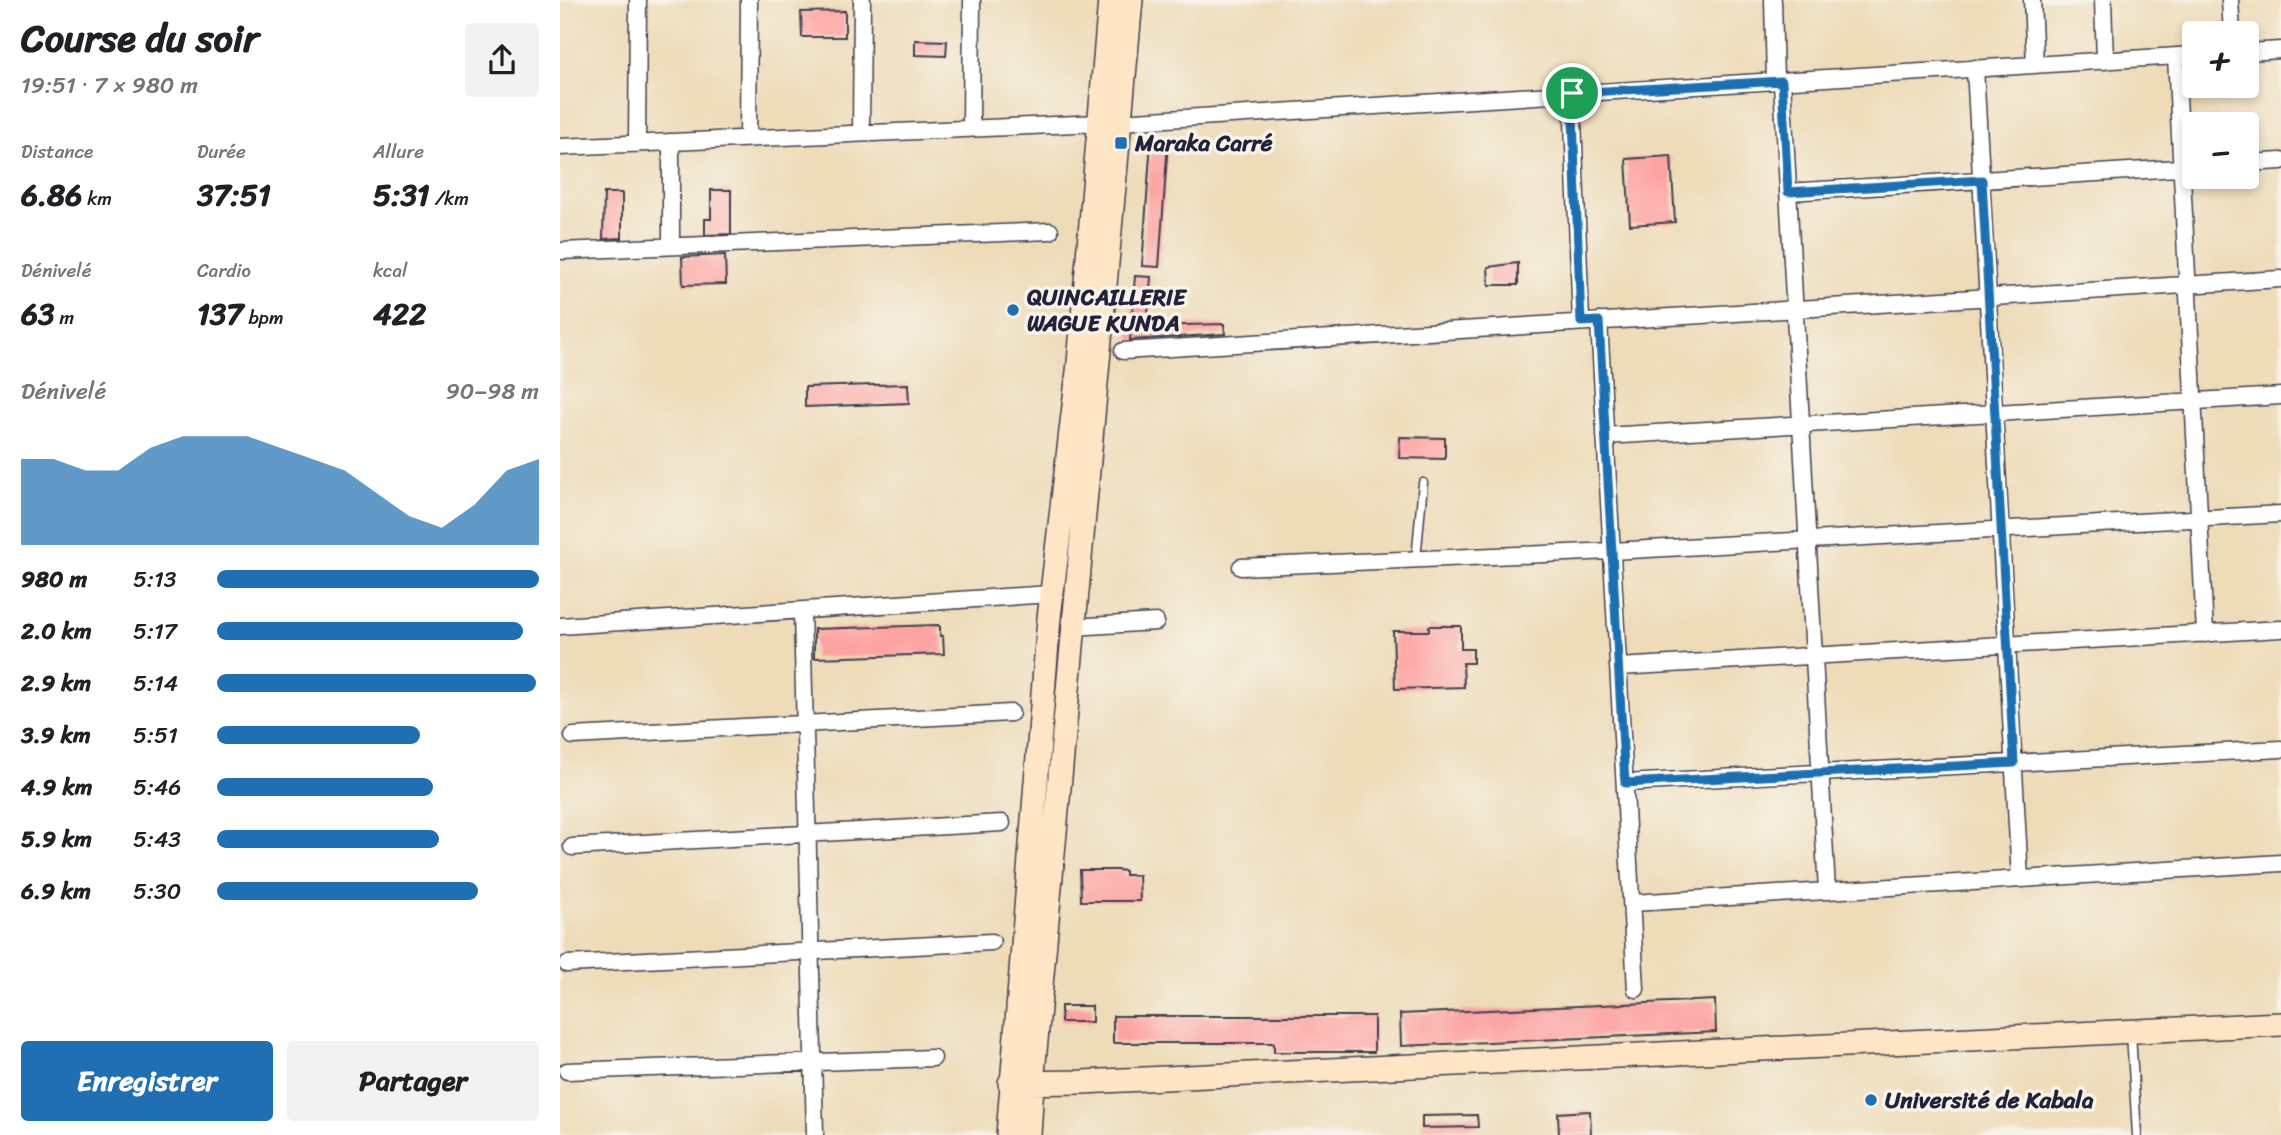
<!DOCTYPE html>
<html lang="fr">
<head>
<meta charset="utf-8">
<style>
  :root { --surface:#fff; --page:#f2f2f2; --text:#202124; --muted:#757577; --accent:#1f6fb2 }
  body { margin:0; font-family:Sriracha,sans-serif; background:var(--page); color:var(--text); height:100vh; display:flex; flex-direction:column; font-size:26px; white-space:nowrap }
  * { box-sizing:border-box; margin:0 }
  p { font-size:23px; color:var(--muted) }
  .icon { flex:none; width:38px; height:38px; fill:none; stroke:currentColor; stroke-width:2; stroke-linecap:round; stroke-linejoin:round }
  .map { position:relative; flex:1; overflow:hidden }
  .panel { display:flex; flex-direction:column; background:var(--surface); width:560px }
  .panel>* { flex:none }
  .buttons { position:absolute; left:1622px; top:21px; display:grid; gap:14px }
  .buttons a { display:grid; place-items:center; width:77px; height:77px; border-radius:7px; background:var(--surface); box-shadow:0 4px 10px #0003; font-size:35px }
  .pin { position:absolute; display:grid; place-items:center; width:60px; height:60px; color:#fff; margin:-30px; border:4px solid #fff; border-radius:50%; box-shadow:0 2px 7px #0007 }
  .round { display:grid; place-items:center; flex:none; width:74px; height:74px; border-radius:7px; background:var(--page) }
  .overview { display:flex; align-items:center; justify-content:space-between; height:119px; padding:0 21px }
  h1 { font-size:38px; font-weight:700; line-height:52px }
  .metrics { display:grid; grid-template-columns:repeat(3,1fr); gap:10px; height:119px; padding:7px 21px }
  .metrics div { display:grid; align-content:center }
  .metrics b { font-size:30px; font-weight:700 }
  .metrics small { font-size:19px; font-weight:400 }
  .metrics p { font-size:19px }
  .chart { height:196px; padding:14px 21px }
  .chart p { display:flex; justify-content:space-between }
  .chart svg { width:100%; height:126px; margin-top:7px; fill:var(--accent); opacity:.7 }
  .cta { display:flex; gap:14px; margin-top:auto; padding:14px 21px }
  .cta a { flex:1; height:80px; border-radius:7px; background:var(--accent); color:#fff; font-size:28px; font-weight:700; line-height:80px; text-align:center }
  .cta a+a { background:var(--page); color:var(--text) }
  ul { padding:0 21px; list-style:none; font-size:23px }
  li { display:grid; grid-template-columns:112px 84px 1fr; align-items:center; height:52px }
  li i { height:18px; border-radius:9px; background:var(--accent) }
  main { display:flex; flex:1; min-height:0 }
  .map>svg:first-child { display:block }
</style>
</head>
<body>
<main>
<section class="panel">
<div class="overview"><div><h1>Course du soir</h1><p>19:51 · 7 × 980 m</p></div><a class="round"><svg class="icon" aria-label="share" viewBox="0 0 24 24"><path d="M12 15V3M7 8l5-5 5 5M5 13v7h14v-7"/></svg></a></div>
<div class="metrics">
<div><p>Distance</p><b>6.86<small> km</small></b></div>
<div><p>Durée</p><b>37:51</b></div>
<div><p>Allure</p><b>5:31<small> /km</small></b></div>
</div>
<div class="metrics">
<div><p>Dénivelé</p><b>63<small> m</small></b></div>
<div><p>Cardio</p><b>137<small> bpm</small></b></div>
<div><p>kcal</p><b>422</b></div>
</div>
<div class="chart"><p><span>Dénivelé</span>90–98 m</p>
<svg viewBox="0 0 160 44" preserveAspectRatio="none"><path d="M0 44V14L10 14L20 18L30 18L40 10L50 6L60 6L70 6L80 10L90 14L100 18L110 26L120 34L130 38L140 30L150 18L160 14V44z"/></svg>
</div>
<ul>
<li><b>980 m</b>5:13<i style="width:100%"></i></li>
<li><b>2.0 km</b>5:17<i style="width:95%"></i></li>
<li><b>2.9 km</b>5:14<i style="width:99%"></i></li>
<li><b>3.9 km</b>5:51<i style="width:63%"></i></li>
<li><b>4.9 km</b>5:46<i style="width:67%"></i></li>
<li><b>5.9 km</b>5:43<i style="width:69%"></i></li>
<li><b>6.9 km</b>5:30<i style="width:81%"></i></li>
</ul>
<div class="cta"><a>Enregistrer</a><a>Partager</a></div>
</section>
<div class="map">
<svg width="1721" height="1135" viewBox="0 0 1721 1135">
  <rect width="100%" height="100%" fill="#f7f3e8"/>
  <filter id="ink" filterUnits="userSpaceOnUse"><feTurbulence type="fractalNoise" baseFrequency=".0143" numOctaves="2"/><feDisplacementMap in="SourceGraphic" scale="14" xChannelSelector="R" yChannelSelector="G"/><feConvolveMatrix kernelMatrix="1 2 1 2 8 2 1 2 1" color-interpolation-filters="sRGB"/></filter>
  <filter id="wash" filterUnits="userSpaceOnUse"><feTurbulence type="fractalNoise" baseFrequency=".00686" numOctaves="4" result="noise"/><feDisplacementMap in="SourceGraphic" scale="28" xChannelSelector="R" yChannelSelector="G"/><feGaussianBlur stdDeviation="1.57" result="paint"/><feColorMatrix in="noise" values="0 0 0 0 0 0 0 0 0 0 0 0 0 0 0 0 0 1.4 0 .05"/><feComposite in="paint" operator="in"/></filter>
  <g filter="url(#wash)">
    <rect width="100%" height="100%" fill="#eedcb9"/>
    <g id="blocks">
      <path fill="#fda3a2" d="M285 11V37H242L241 12Z
        M355 40 387 41 386 56 355 55Z
        M591 141 608 142 599 267 582 266Z
        M1111 156 1115 222 1070 225 1066 159Z
        M151 190H171V234L145 235V219H151Z
        M44 193H62V238L43 239Z
        M165 255 166 284 123 285 122 257Z
        M958 263V285H929L928 267Z
        M575 276 591 277 587 326 664 324 665 334 570 340Z
        M348 384 349 403 245 407V387Z
        M840 437 885 438V459L839 458Z
        M378 625 380 627V636H383L384 654 254 658V629Z
        M869 626H901V649H913V663H903L904 687 835 689 833 631H869Z
        M520 870H557L565 871V875H579L580 901H521Z
        M1155 1000 1156 1032 841 1046 840 1014Z
        M501 1006H532V1022H501Z
        M553 1016H814V1052H714V1043H553Z
        M1030 1111 1031 1134 999 1135 998 1113Z
        M917 1115 918 1127 862 1128V1116Z"/>
    </g>
  </g>
  <g filter="url(#ink)">
    <use href="#blocks" fill-opacity="0" stroke="#413e4e" stroke-width="2"/>
    <g fill="none" stroke-linecap="round" stroke-linejoin="round">
      <defs>
        <path id="lane" d="M856 560 863 483
          M1571 1033 1577 1135"/>
        <path id="street" d="M1213 0 1215 81
          M1472 0 1475 65
          M1543 0 1545 61
          M1670 0 1672 33
          M1687 52 1721 50
          M1616 56 1645 634
          M1415 68 1460 879
          M1222 81 1267 891
          M1012 94 1021 322
          M559 122 1634 55
          M411 128 412 0
          M301 133 302 0
          M188 138 189 0
          M111 142V246
          M77 144 78 0
          M0 147 539 123
          M1687 163 1721 161
          M1228 192 1634 167
          M0 251 490 231
          M1039 321 1076 989
          M563 351 1721 279
          M1045 436 1721 396
          M681 567 1052 551 1721 514
          M242 611 255 1135
          M0 626 491 594
          M512 627 596 622
          M1058 667 1721 629
          M13 736 451 713
          M1065 783 1721 749
          M12 847 442 823
          M1072 903 1721 863
          M7 964 432 942
          M7 1071 373 1058"/>
        <path id="secondary" d="M450 1083 522 1082 1721 1024
          M448 1135 489 618 519 363 550 0
          M469 1135 472 1084 571 0"/>
      </defs>
      <use href="#lane" stroke="#413e4e" stroke-width="11"/>
      <use href="#street" stroke="#413e4e" stroke-width="19"/>
      <use href="#secondary" stroke="#413e4e" stroke-width="26"/>
      <use href="#lane" stroke="#fff" stroke-width="8"/>
      <use href="#street" stroke="#fff" stroke-width="16"/>
      <use href="#secondary" stroke="#fee5c5" stroke-width="23"/>
    </g>
  </g>
  <g fill="none" stroke-linecap="round" stroke-linejoin="round" filter="url(#ink)">
    <defs>
      <path id="route" d="M1222 81 1228 192 1422 180 1454 763 1065 783 1039 321 1021 322 1012 93Z"/>
    </defs>
    <use href="#route" stroke="#fff" stroke-width="14"/>
    <use href="#route" stroke="#1f6fb2" stroke-width="9"/>
  </g>
  <g fill="#1f6fb2" stroke="#f7f3e8" stroke-width="2.5">
    <rect x="554" y="136" width="14" height="14" rx="3.5"/>
    <circle cx="453" cy="310" r="7"/>
    <circle cx="1311" cy="1100" r="7"/>
  </g>
  <g text-anchor="middle" dominant-baseline="central" stroke-width="7" stroke-linejoin="round" paint-order="stroke">
    <g font-size="23" font-weight="bold" fill="#22223b" stroke="#f7f3e8" text-anchor="start">
      <text x="575" y="143">Maraka Carré</text>
      <text x="467" y="297">QUINCAILLERIE<tspan x="467" dy="26">WAGUE KUNDA</tspan></text>
      <text x="1325" y="1100">Université de Kabala</text>
    </g>
  </g>
</svg>
<div class="buttons">
<a>+</a>
<a>−</a>
</div>
<div class="pin" style="left:1012px;top:93px;background:#1e9e55"><svg class="icon" aria-label="arrive" viewBox="0 0 24 24"><path d="M6 21V4h12l-3 4 3 4H6"/></svg></div>
</div>
</main>
</body>
</html>
